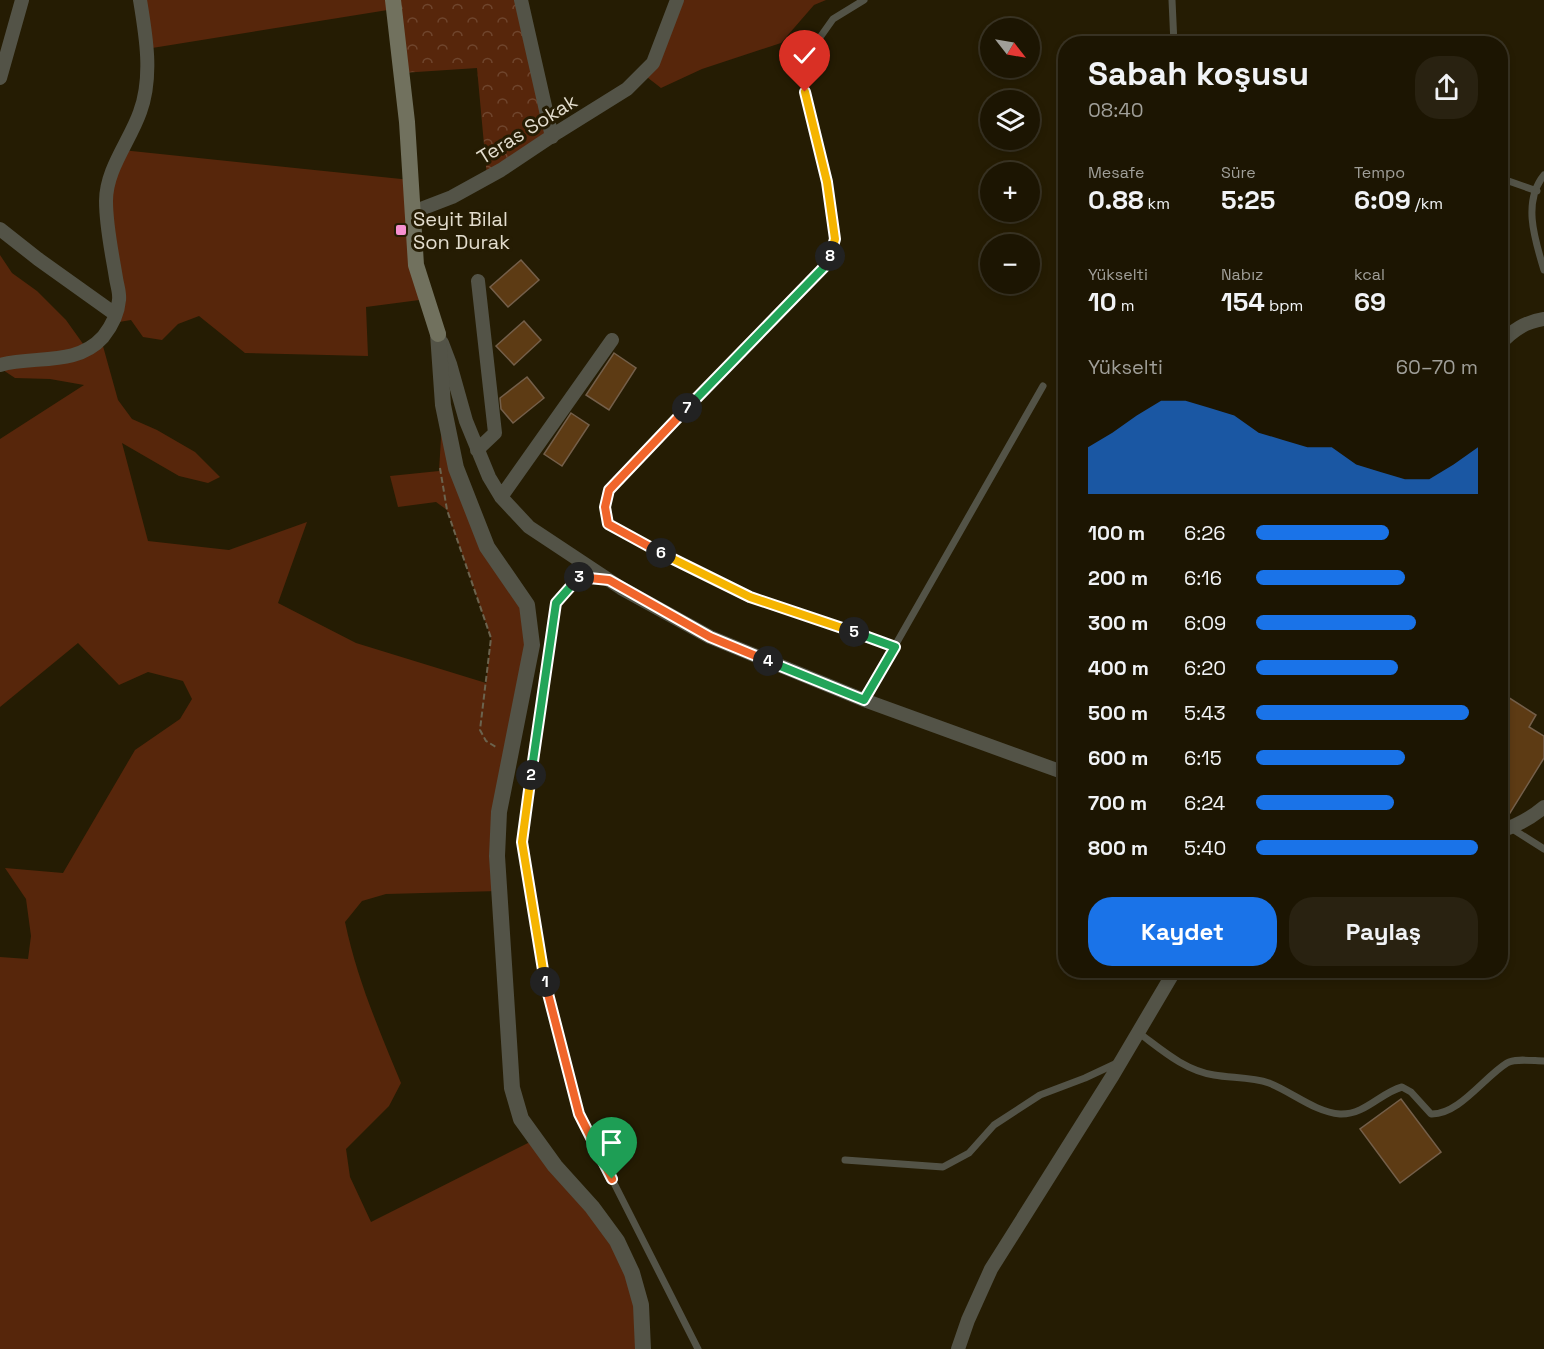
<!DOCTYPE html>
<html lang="tr">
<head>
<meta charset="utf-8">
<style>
  :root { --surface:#1c1502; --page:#292211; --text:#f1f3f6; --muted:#a09f99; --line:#3a3424; --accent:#1a73e8 }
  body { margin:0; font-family:"Space Grotesk",sans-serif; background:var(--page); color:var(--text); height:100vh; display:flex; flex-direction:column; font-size:22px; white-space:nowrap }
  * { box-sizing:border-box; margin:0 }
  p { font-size:20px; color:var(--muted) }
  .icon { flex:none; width:33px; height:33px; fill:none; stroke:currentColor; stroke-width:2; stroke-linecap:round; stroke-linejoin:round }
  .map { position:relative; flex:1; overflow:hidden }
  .side { position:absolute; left:1058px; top:36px; width:450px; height:942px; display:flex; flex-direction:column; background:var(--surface); border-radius:24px; box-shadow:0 3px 9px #0003,0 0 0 2px var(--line) }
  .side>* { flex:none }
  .needle { width:39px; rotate:121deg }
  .controls { position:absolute; left:980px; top:18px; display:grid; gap:12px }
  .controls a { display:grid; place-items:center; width:60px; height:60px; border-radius:50%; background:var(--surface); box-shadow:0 3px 9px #0003,0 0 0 2px var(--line); font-size:30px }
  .pin { position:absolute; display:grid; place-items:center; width:51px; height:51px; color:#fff; margin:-62px -26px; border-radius:50% 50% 50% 0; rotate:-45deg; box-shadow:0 0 6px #0007 }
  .pin .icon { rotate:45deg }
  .km { position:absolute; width:30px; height:30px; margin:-15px; border-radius:50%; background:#222; color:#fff; font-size:16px; line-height:30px; text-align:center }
  .round { display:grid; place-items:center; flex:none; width:63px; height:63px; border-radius:24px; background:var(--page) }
  .head { display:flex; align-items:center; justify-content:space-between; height:102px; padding:0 30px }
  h1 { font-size:33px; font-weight:700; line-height:45px }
  .figures { display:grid; grid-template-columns:repeat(3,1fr); gap:9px; height:102px; padding:6px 30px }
  .figures div { display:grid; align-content:center }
  .figures b { font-size:26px; font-weight:700 }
  .figures small { font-size:16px; font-weight:400 }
  .figures p { font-size:16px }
  .chart { height:168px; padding:12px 30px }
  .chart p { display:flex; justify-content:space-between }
  .chart svg { width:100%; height:108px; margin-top:6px; fill:var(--accent); opacity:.7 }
  .cta { display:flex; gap:12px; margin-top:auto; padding:12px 30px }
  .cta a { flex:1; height:69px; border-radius:24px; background:var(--accent); color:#fff; font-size:24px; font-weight:700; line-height:69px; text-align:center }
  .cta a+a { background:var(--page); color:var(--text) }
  ul { padding:0 30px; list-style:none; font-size:20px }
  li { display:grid; grid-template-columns:96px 72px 1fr; align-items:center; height:45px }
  li i { height:15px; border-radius:8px; background:var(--accent) }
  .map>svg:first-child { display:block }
</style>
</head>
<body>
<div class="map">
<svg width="1544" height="1349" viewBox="0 0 1544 1349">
  <defs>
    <pattern id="forest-crowns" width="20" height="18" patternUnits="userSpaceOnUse" patternTransform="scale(1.5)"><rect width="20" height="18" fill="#57260b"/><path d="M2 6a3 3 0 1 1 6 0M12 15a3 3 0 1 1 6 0" fill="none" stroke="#6f452d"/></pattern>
  </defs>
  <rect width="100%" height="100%" fill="#251c03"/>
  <path fill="#57260b" d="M140 0H393L394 9 146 49Z
    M677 0H826L814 5 781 43 702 69 661 88 643 74Z
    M122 150 411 180 427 299 366 307 368 356 245 353 199 316 178 324 162 340 143 337 131 320 113 323 111 176Z
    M0 255 12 273 37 291 66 320 86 348 101 339 118 400 132 419 157 430 195 452 220 477 208 483 179 476 122 443 148 541 229 550 307 522 278 603 356 643 486 683 491 638 447 510 436 502 398 507 390 476 439 471 443 405 456 468 516 588 532 645 499 812V891L386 894 362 901 345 922C357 979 379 1030 401 1083L389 1106 346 1149 350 1177 371 1222 536 1139 632 1273 643 1349H0V957L28 959 31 936 26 899 5 868 63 873 135 750 180 719 192 699 183 681 148 672 119 685 78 643 0 707V439L84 385 50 379 15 378 0 368Z"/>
  <path fill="url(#forest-crowns)" d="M393 0H521L552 137 487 177 477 68 401 73Z"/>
  <path fill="#5d3b14" stroke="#745f4a" stroke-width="1.5" d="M521 260 539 280 508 307 490 287Z
    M524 321 541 340 514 365 496 346Z
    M614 353 636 368 609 410 586 395Z
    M527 377 544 398 513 423 501 409 500 398Z
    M571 413 589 425 562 466 544 454Z
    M1500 692 1536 715 1529 727 1544 736V758L1510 813 1500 806Z
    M1401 1099 1441 1152 1400 1183 1360 1129Z"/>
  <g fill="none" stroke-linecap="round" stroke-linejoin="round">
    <path stroke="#6b634e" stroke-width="2" stroke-dasharray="6 3" stroke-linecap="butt" d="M440 468 447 510 491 638 480 730 486 741 496 747"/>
    <path stroke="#535347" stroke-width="7" d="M864 0 833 19 804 60 805 92 827 182 835 239 828 263 653 442 609 490 605 507 608 524 750 597 895 647
      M1172 0 1174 44
      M1544 175C1522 202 1535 240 1544 270
      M1500 178 1537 191
      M603 579 578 577 556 603 522 842 546 988 579 1114 698 1349
      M864 700 1043 386
      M1511 828 1544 849
      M1139 1033C1162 1050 1184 1070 1214 1075 1231 1078 1252 1077 1269 1083 1292 1092 1315 1112 1340 1114 1365 1115 1380 1093 1402 1087L1411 1092 1431 1114C1459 1115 1484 1077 1507 1063 1515 1058 1534 1061 1544 1061
      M845 1160 943 1167 969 1153 994 1125 1040 1095 1085 1078 1117 1063"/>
    <path stroke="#535347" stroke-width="14" d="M521 0 552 137
      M0 78 22 0
      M413 212 452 197 501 170 558 132 627 89 653 63 677 0
      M0 229 38 259 115 314
      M442 343 450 364 466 421 489 477 501 497 529 527 621 588 710 637 864 700 1065 773
      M1500 344C1513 330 1525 322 1544 319
      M0 365C34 355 76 367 103 337 111 327 118 313 119 300 120 293 117 285 116 278 112 253 106 227 106 201 106 169 130 141 140 112 153 77 146 36 140 0
      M477 450 495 433 478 281
      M501 497 612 340
      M1500 831C1516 826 1531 818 1544 807
      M958 1349 968 1320 991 1269 1113 1075 1175 970"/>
    <path stroke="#535347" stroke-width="16" d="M438 334 443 405 456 468 487 547 527 605 532 645 499 812 497 856 512 1088 521 1119 555 1166 592 1207 617 1241 632 1273 641 1305 643 1349"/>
    <path stroke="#71715e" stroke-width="16" d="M393 0 407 122 416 265 438 334"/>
  </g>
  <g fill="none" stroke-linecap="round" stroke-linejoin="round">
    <defs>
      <path id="split-1" d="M545 982 579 1114 612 1179"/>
      <path id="split-2" d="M531 775 522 842 545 982"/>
      <path id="split-3" d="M531 775 556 603 579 577"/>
      <path id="split-4" d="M579 577 609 580 710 637 768 661"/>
      <path id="split-5" d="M768 661 864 700 895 647 854 632"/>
      <path id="split-6" d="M661 553 750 597 854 632"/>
      <path id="split-7" d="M661 553 608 524 605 507 609 490 687 408"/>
      <path id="split-8" d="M687 408 828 263 830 256"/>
      <path id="split-9" d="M805 92 827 182 835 239 830 256"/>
    </defs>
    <use href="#split-1" stroke="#fff" stroke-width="12"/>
    <use href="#split-2" stroke="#fff" stroke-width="12"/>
    <use href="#split-3" stroke="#fff" stroke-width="12"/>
    <use href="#split-4" stroke="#fff" stroke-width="12"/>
    <use href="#split-5" stroke="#fff" stroke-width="12"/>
    <use href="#split-6" stroke="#fff" stroke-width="12"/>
    <use href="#split-7" stroke="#fff" stroke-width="12"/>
    <use href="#split-8" stroke="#fff" stroke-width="12"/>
    <use href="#split-9" stroke="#fff" stroke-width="12"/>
    <use href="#split-1" stroke="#f0652b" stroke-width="8"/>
    <use href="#split-2" stroke="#f5b400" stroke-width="8"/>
    <use href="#split-3" stroke="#22a559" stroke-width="8"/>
    <use href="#split-4" stroke="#f0652b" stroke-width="8"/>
    <use href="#split-5" stroke="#22a559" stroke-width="8"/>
    <use href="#split-6" stroke="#f5b400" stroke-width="8"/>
    <use href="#split-7" stroke="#f0652b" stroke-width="8"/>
    <use href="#split-8" stroke="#22a559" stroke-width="8"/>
    <use href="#split-9" stroke="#f5b400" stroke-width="8"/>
  </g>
  <rect fill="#f690d0" stroke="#251c03" stroke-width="2" x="395" y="224" width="12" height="12" rx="3"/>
  <g text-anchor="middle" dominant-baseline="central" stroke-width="6" stroke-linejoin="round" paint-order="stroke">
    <g font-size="20" fill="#e3ddce" stroke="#251c03">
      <text transform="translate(527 129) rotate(-32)">Teras Sokak</text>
    </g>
    <g font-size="20" fill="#e3ddce" stroke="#251c03" text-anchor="start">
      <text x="413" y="219">Seyit Bilal<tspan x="413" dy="23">Son Durak</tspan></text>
    </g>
  </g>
</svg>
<div class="controls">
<a><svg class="needle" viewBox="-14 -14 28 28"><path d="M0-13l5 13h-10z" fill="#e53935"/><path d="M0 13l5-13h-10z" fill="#a09f99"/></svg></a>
<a><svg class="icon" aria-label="layers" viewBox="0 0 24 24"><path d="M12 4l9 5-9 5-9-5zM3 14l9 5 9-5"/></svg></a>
<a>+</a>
<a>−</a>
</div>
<div class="pin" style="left:612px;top:1179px;background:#1e9e55"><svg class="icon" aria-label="arrive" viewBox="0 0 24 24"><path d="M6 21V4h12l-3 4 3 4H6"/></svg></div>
<div class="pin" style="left:805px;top:92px;background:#d93025"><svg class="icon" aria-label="check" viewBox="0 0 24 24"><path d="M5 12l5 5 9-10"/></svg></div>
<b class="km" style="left:545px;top:982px">1</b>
<b class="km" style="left:531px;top:775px">2</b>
<b class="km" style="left:579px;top:577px">3</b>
<b class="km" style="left:768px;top:661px">4</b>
<b class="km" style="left:854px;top:632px">5</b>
<b class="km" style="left:661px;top:553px">6</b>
<b class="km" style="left:687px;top:408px">7</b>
<b class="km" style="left:830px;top:256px">8</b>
<section class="side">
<div class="head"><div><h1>Sabah koşusu</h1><p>08:40</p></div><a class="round"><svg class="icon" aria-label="share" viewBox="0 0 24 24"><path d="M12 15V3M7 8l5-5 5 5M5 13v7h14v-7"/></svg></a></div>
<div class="figures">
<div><p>Mesafe</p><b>0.88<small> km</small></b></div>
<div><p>Süre</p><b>5:25</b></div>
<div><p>Tempo</p><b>6:09<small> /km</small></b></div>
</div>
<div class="figures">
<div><p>Yükselti</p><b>10<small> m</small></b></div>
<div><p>Nabız</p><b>154<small> bpm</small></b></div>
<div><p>kcal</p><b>69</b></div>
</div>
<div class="chart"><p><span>Yükselti</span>60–70 m</p>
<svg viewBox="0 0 160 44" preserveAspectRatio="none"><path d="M0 44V25L10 19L20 12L30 6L40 6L50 9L60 12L70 19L80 22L90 25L100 25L110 32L120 35L130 38L140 38L150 32L160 25V44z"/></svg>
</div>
<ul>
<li><b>100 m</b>6:26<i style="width:60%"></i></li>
<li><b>200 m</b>6:16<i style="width:67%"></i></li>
<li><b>300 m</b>6:09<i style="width:72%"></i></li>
<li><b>400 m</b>6:20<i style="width:64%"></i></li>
<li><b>500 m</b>5:43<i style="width:96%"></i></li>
<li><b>600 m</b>6:15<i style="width:67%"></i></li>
<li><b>700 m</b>6:24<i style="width:62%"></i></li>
<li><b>800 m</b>5:40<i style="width:100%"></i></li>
</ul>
<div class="cta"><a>Kaydet</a><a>Paylaş</a></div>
</section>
</div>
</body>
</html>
